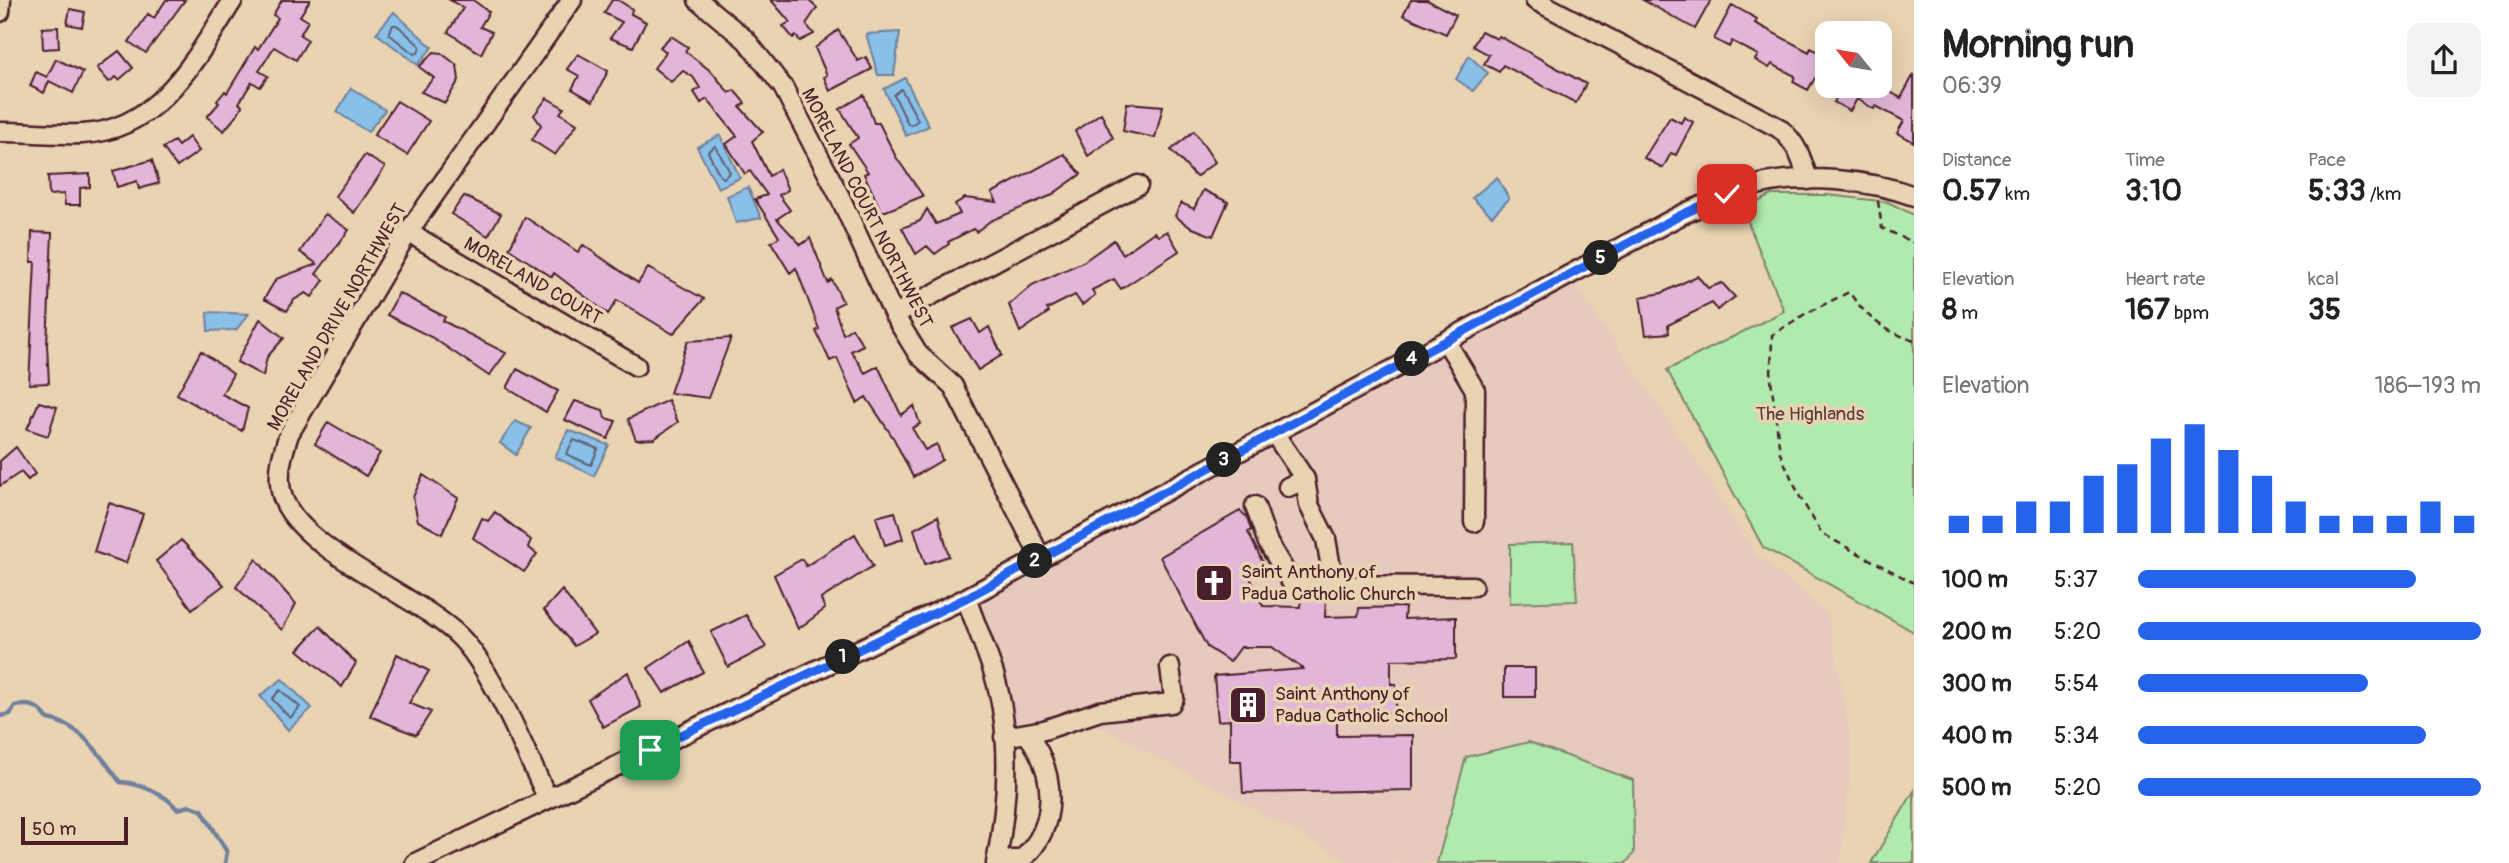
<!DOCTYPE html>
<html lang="en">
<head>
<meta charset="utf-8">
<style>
  :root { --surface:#fff; --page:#f2f2f2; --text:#222; --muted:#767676; --accent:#2563eb }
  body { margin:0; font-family:Pangolin,sans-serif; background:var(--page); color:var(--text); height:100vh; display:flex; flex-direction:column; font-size:26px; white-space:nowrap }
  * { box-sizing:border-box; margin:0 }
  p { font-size:23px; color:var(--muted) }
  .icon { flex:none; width:38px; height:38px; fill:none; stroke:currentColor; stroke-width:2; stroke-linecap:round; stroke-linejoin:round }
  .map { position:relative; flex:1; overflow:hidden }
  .panel { display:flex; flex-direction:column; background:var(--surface); width:595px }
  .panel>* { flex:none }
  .needle { width:46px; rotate:300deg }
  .tools { position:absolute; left:1815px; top:21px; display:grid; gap:14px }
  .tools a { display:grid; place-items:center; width:77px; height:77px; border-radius:14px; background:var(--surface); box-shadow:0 7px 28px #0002; font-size:35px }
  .scale { position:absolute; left:21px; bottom:18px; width:107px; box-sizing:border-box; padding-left:7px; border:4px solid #4a1f2b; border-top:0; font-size:19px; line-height:24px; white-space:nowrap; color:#4a1f2b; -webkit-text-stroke:5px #e8d3b2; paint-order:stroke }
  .pin { position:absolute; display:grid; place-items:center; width:60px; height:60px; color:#fff; margin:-30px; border-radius:14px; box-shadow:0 4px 10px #0006 }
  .km { position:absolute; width:35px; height:35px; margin:-18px; border-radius:50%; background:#222; color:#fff; font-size:19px; line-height:35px; text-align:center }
  .round { display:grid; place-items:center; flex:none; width:74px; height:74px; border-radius:14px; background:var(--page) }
  .overview { display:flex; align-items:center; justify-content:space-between; height:119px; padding:0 28px }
  h1 { font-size:38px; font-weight:700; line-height:52px }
  .stats { display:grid; grid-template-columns:repeat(3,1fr); gap:10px; height:119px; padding:7px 28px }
  .stats div { display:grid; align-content:center }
  .stats b { font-size:30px; font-weight:700 }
  .stats small { font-size:19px; font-weight:400 }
  .stats p { font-size:19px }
  .chart { height:196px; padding:14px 28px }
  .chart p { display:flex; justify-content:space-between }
  .chart svg { width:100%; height:126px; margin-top:7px; stroke:var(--accent); stroke-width:6 }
  ul { padding:0 28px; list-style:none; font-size:23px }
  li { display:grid; grid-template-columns:112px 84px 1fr; align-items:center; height:52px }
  li i { height:18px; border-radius:9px; background:var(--accent) }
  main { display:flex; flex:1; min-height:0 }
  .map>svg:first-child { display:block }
</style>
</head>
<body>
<main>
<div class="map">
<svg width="1914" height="863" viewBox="0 0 1914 863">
  <rect width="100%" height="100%" fill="#e8d3b2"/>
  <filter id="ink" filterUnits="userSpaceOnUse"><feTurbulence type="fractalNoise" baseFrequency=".0143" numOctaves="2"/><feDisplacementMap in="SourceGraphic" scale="14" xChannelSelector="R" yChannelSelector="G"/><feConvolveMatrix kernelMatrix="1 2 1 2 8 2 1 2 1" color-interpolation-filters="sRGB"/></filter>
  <g filter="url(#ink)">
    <path fill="#e6cabe" d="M1569 275 1693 456 1754 552 1828 615 1853 751 1840 863H1353L1081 716 1004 726 966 598Z"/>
    <path fill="#b0eaae" stroke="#7d846c" stroke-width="2" d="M1771 195H1828L1888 202 1914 215V632L1763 547 1667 370 1784 311 1743 210Z
      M1573 542 1577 601 1510 603V544Z
      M1529 742 1633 780 1634 853 1626 863H1437L1466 757Z
      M1914 791V863H1871Z"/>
    <path fill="#88c0e7" stroke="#6f809c" stroke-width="2" d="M394 12 432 47 418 65 376 33Z
      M900 32 894 75H878L866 34Z
      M1469 56 1488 73 1473 91 1456 79Z
      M905 78 929 126 906 136 884 89Z
      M351 88 385 110 368 132 337 112Z
      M720 135 740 178 718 188 697 147Z
      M1497 177 1509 199 1492 216 1472 198Z
      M748 187 761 218 736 223 727 196Z
      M207 312 249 314 236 330 208 331Z
      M515 421 531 428 516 455 500 443Z
      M568 430 609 445 594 476 555 457Z
      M282 679 312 708 288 730 260 696Z"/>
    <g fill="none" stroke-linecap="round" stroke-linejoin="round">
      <path stroke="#635f76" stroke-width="2" d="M393 25H397L420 46 418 53 414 54 389 34Z
        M901 89 918 120 912 125 908 124 894 95Z
        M715 146 730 172 724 178 720 176 708 152Z
        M574 440 598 449 591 465 566 454Z
        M280 690 300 707 290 718 272 699Z"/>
      <path stroke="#6f809c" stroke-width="4.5" d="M0 716 10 714 15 706C32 703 38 706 48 719 82 724 101 757 120 782 139 783 166 794 177 809L190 806 202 810 227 852 225 863"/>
    </g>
    <path fill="#e3b6d9" stroke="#4a1f2b" stroke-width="2" d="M166 0H185L146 53 129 42 148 14 154 18Z
      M282 0H310L300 16 308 21 300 35 308 40 296 60 274 47 259 71 268 76 260 87 252 82 239 103 242 106 237 115 224 131 207 117 219 103 217 101 225 91 227 93 255 47 258 49 278 18 273 15Z
      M450 0H473L489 12 480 27 492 32 481 54 448 32 463 8Z
      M612 0H618L632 9 631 14 646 22 633 47 610 38 622 22 604 13Z
      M771 0H808L817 8 806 24 814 34 800 41 796 36 793 38 783 26 790 22Z
      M1411 0H1427L1456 15 1446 34 1403 15Z
      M1643 0H1711L1695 29Z
      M1732 5 1757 19 1755 23 1809 52 1811 48 1827 57V84L1815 78 1808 90 1793 82 1795 76 1772 64 1769 68 1755 60 1758 55 1732 41 1729 47 1714 39Z
      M70 9 85 12 82 27 67 24Z
      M58 27 59 48 43 49 42 28Z
      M838 30 858 61 866 57 872 69 830 91 824 77 827 75 815 48Z
      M1481 31 1497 39 1499 36 1586 84 1576 103 1503 65 1499 72 1484 64 1489 55 1473 46Z
      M671 36 688 47 685 51 712 72 729 93 734 90 745 103 740 107 763 132 752 141 769 176 779 169 788 190 779 195 790 210 777 219 801 245 810 238 828 283 832 280 843 302 834 307 843 334 852 328 863 345 851 351 865 373 878 366 901 415 914 406 920 424 912 428 925 450 937 444 942 460 913 477 894 439 866 397 857 403 837 358 830 361 816 331 819 329 796 268 790 273 771 242 779 237 755 199 767 195 750 171 745 174 726 144 737 136 707 99 701 103 694 92 700 88 693 77 683 71 671 82 654 68 666 52 660 47Z
      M119 51 133 68 119 80 116 77 109 82 97 68Z
      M434 52 441 53 457 65 459 80 445 103 421 92 434 78 419 67Z
      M578 54 608 71 593 101 572 89 579 76 567 69Z
      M56 59 83 72 73 93 49 81 44 93 30 86 36 72 47 77Z
      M1914 74V142L1897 133 1904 121 1876 106 1874 109 1857 99 1850 111 1834 102 1843 86H1880L1901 98Z
      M864 95 874 123H879L896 157 923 196 886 211H881L864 174 868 172 849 144 858 138 840 109Z
      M547 98 564 108 560 113 577 124 555 155 532 140 541 125 534 115Z
      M397 101 429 121 407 155 374 135Z
      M1127 103 1163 106 1155 138 1123 131Z
      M1101 113 1113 138 1088 156 1075 131Z
      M1670 117 1681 123 1684 117 1693 122 1676 155 1671 153 1663 168 1644 158Z
      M1194 131 1215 162 1196 177 1171 150Z
      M189 137 199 151 177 167 163 148 174 141 178 146Z
      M1064 154 1081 174 1050 196 990 221 976 232 973 229 948 242 949 244 935 254 927 246 916 254 902 228 920 221 927 209 936 224 960 214 955 204 965 198 997 202 992 193Z
      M365 155 385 167 354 213 335 196Z
      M152 160 159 183 139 189 137 181 117 187 113 171Z
      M90 174V187L80 188V205H65L64 194 49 195 48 176Z
      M1203 190 1228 202 1213 236 1190 227 1175 216 1181 203 1194 209Z
      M464 196 501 214 488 236 451 214Z
      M325 214 349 230 316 274 324 280 312 297 306 293 294 300 287 311 264 299 276 279 317 264 300 252Z
      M525 217 578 252 583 245 638 283 648 268 704 299 673 334 617 300 608 314 554 273 552 277 509 249Z
      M1167 231 1179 251 1121 289 1114 279 1092 290 1095 295 1082 305 1075 295 1047 309 1049 312 1020 332 1009 305 1032 285 1083 262 1114 240 1123 254 1154 232 1158 236Z
      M32 232 52 233 47 345 49 383 29 384 35 262H31Z
      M1697 276 1708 288 1722 283 1735 297 1717 310 1712 303 1668 325 1669 333 1646 335 1640 297 1662 293Z
      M399 293 445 317 443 321 506 353 489 376 433 338 387 315Z
      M260 319 284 338 267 357 263 376 237 362Z
      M972 319 980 333 989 327 1002 355 978 370 952 328Z
      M731 338 708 398 670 393 688 341Z
      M201 351 233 374 222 394 248 408 242 431 177 394Z
      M517 369 558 391 546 412 507 388Z
      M668 400 678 422 654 439 636 440 628 419Z
      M575 401 603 410 605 418 616 421 608 439 565 420Z
      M39 402 57 407 48 436 27 429Z
      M328 422 380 453 366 476 315 444Z
      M16 447 35 474 28 480 21 472 0 486V461Z
      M423 475 458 498 442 534 418 521 413 497Z
      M109 503 143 514 126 563 94 552Z
      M1240 511 1247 517 1251 530 1248 532 1264 565 1248 573 1263 606 1300 607 1301 598H1326L1325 617 1358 616 1359 608 1405 607 1404 619 1456 617V659L1391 660V684H1396V713H1337V736L1413 735V790L1243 793 1241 761H1230V720L1218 721 1214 676 1303 669 1272 647H1241L1230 662 1207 647 1160 557Z
      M495 512 531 540 528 547 537 554 524 572 473 538 482 518 488 521Z
      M895 512 903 539 885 545 876 517Z
      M938 516 949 556 925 564 914 529Z
      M855 534 873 566 821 599 825 609 798 629 774 575 802 559 806 566Z
      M181 540 224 585 192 609 156 561Z
      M256 559 296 604 282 630 236 587Z
      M562 590 595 634 574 646 544 610Z
      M746 615 766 647 728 667 711 632Z
      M320 626 356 663 342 687 298 650Z
      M689 641 703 672 664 693 648 668Z
      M397 654 429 671 409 703 431 712 416 735 370 716Z
      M1504 668H1535V697H1504Z
      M628 672 641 707 603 727 588 699Z"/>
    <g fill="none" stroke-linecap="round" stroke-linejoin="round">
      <defs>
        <path id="minor" d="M698 0 746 40 783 87 840 197 894 315 918 354 953 386 1041 558
          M1535 0 1779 128C1797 143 1802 159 1808 180
          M0 12 1 0
          M0 132C27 132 55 135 82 134 159 131 196 58 233 0
          M408 232 636 366
          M894 315 1138 185
          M1446 341 1475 390 1474 522
          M1274 433 1305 479 1288 487
          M1305 479 1309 505 1326 539 1334 585
          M1255 506 1268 543 1293 585 1473 586
          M966 598C975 623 986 649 994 674 1012 734 1008 803 996 863
          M1004 737 1044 730 1100 711 1171 703 1174 698 1170 667
          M548 799C527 756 492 668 459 636 417 595 291 546 281 491 277 470 283 453 289 434L408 232 572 0
          M997 860H1021C1059 827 1057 773 1027 734
          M415 863 966 598 1681 215C1706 204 1731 192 1757 185 1802 173 1871 180 1914 196"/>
      </defs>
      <use href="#minor" stroke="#4a1f2b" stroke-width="23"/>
      <path stroke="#4a1f2b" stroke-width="2.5" stroke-dasharray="7 5" stroke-linecap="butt" d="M1878 201 1882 228 1914 243
        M1914 341C1882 329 1869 320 1849 292L1805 314 1772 335 1771 379 1780 453 1800 497 1822 534 1914 583"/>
      <use href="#minor" stroke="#e8d3b2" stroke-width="18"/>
    </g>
  </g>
  <g fill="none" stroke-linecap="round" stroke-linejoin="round" filter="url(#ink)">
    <defs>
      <path id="route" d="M650 750 966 598 1681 215 1727 194"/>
    </defs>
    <use href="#route" stroke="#fff" stroke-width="14"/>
    <use href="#route" stroke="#2563eb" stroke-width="9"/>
  </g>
  <defs>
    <symbol id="church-square" viewBox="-11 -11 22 22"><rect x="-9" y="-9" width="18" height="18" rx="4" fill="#4a1f2b" stroke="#e8d3b2"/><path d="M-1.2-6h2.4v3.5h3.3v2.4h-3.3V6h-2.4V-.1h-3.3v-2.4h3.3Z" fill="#fff"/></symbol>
    <symbol id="building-square" viewBox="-11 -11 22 22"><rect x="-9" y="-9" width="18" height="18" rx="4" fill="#4a1f2b" stroke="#e8d3b2"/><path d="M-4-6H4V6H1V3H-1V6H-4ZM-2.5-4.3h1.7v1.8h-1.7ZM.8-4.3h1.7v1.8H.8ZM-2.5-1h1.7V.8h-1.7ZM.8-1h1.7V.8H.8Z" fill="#fff"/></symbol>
  </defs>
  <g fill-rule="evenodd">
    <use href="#church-square" x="1192" y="561" width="44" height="44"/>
    <use href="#building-square" x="1226" y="683" width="44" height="44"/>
  </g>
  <g text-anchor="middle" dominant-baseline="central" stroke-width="7" stroke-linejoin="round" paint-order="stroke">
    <g font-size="19" fill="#4a1f2b" stroke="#e8d3b2">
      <text transform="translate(867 208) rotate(63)">MORELAND COURT NORTHWEST</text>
      <text transform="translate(533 281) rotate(30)">MORELAND COURT</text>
      <text transform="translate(337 317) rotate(-60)">MORELAND DRIVE NORTHWEST</text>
    </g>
    <g font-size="19" fill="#593d3f" stroke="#e8d3b2">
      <text x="1810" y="414">The Highlands</text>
    </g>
    <g font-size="19" fill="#4a1f2b" stroke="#e8d3b2" text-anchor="start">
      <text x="1241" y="572">Saint Anthony of<tspan x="1241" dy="22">Padua Catholic Church</tspan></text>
      <text x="1275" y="694">Saint Anthony of<tspan x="1275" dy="22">Padua Catholic School</tspan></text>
    </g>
  </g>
</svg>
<div class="tools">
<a><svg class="needle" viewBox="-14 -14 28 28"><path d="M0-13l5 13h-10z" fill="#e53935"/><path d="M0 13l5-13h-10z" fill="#767676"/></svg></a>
</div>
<div class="scale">50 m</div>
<div class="pin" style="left:650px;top:750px;background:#1e9e55"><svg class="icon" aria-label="arrive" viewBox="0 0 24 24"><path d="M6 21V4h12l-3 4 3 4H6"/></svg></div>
<div class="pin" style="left:1727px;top:194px;background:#d93025"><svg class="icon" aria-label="check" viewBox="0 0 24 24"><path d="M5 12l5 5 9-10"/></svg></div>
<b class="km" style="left:843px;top:657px">1</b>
<b class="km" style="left:1035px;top:561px">2</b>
<b class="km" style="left:1224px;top:460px">3</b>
<b class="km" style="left:1412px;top:359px">4</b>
<b class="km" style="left:1601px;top:258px">5</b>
</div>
<section class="panel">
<div class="overview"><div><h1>Morning run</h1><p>06:39</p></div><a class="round"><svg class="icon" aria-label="share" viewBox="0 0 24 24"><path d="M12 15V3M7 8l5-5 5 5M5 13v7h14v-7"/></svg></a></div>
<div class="stats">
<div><p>Distance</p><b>0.57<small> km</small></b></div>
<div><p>Time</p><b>3:10</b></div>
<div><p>Pace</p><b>5:33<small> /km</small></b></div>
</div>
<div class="stats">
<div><p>Elevation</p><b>8<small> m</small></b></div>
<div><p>Heart rate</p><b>167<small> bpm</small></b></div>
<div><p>kcal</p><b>35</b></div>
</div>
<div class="chart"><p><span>Elevation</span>186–193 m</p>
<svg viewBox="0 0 160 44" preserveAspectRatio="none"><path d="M5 44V38M15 44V38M25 44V33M35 44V33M45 44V24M55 44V20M65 44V11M75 44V6M85 44V15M95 44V24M105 44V33M115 44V38M125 44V38M135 44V38M145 44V33M155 44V38"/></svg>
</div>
<ul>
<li><b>100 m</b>5:37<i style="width:81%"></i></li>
<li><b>200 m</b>5:20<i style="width:100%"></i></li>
<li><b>300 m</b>5:54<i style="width:67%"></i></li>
<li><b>400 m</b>5:34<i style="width:84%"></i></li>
<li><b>500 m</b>5:20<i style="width:100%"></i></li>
</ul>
</section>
</main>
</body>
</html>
